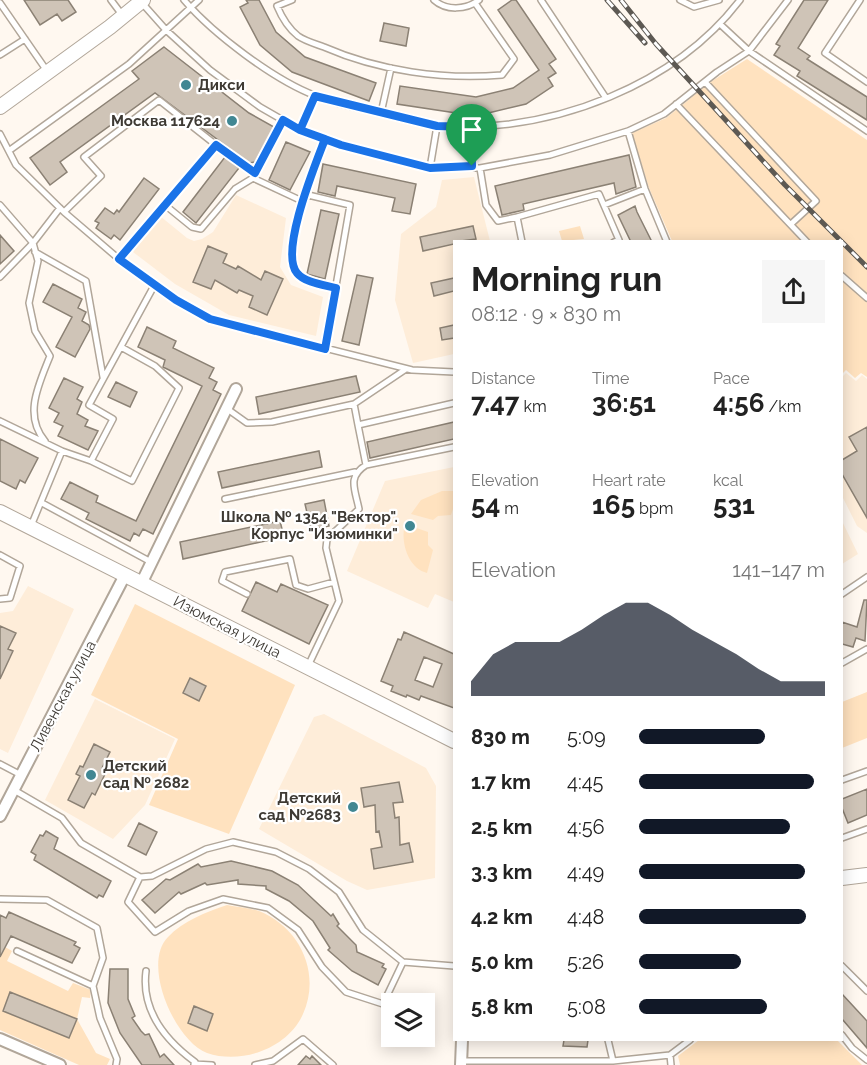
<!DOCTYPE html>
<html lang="en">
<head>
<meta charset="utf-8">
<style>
  :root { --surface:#fff; --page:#f6f6f6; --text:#222; --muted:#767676; --accent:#111827 }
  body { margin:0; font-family:Raleway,sans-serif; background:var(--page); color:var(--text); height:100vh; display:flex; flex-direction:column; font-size:22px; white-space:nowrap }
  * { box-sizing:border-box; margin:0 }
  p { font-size:20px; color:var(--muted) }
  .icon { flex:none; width:33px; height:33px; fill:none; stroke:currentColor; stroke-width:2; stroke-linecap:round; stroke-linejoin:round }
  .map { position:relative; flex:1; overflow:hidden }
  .sheet { position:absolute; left:453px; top:240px; width:390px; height:801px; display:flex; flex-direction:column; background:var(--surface); border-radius:0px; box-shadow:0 3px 15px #0003 }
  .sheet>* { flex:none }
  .buttons { position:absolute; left:381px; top:993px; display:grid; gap:12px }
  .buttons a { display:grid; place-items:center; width:54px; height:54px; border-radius:0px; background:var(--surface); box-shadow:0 3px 15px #0003; font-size:30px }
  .pin { position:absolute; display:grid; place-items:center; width:51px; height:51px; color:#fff; margin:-62px -26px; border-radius:50% 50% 50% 0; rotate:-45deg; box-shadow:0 0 6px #0007 }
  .pin .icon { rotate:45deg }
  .round { display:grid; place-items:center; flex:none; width:63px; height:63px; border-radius:0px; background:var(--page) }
  .summary { display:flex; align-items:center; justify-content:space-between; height:102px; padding:0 18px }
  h1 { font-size:33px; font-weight:700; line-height:45px }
  .stats { display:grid; grid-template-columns:repeat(3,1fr); gap:9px; height:102px; padding:6px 18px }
  .stats div { display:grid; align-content:center }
  .stats b { font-size:26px; font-weight:700 }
  .stats small { font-size:16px; font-weight:400 }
  .stats p { font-size:16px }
  .chart { height:168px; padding:12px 18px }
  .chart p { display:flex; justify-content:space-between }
  .chart svg { width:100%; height:108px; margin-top:6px; fill:var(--accent); opacity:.7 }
  ul { padding:0 18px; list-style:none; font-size:20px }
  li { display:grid; grid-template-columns:96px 72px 1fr; align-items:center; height:45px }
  li i { height:15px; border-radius:8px; background:var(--accent) }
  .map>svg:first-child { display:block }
</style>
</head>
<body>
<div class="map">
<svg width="867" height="1065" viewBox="0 0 867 1065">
  <rect width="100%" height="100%" fill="#fff8f0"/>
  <path fill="#feedd9" d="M474 177 490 241 454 242V354L413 363 395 300 401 234 436 207 442 180Z
    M236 195 286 218 280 267 291 285 323 297 316 336 229 315 175 284 133 252 160 216 187 238 194 241 202 239 213 232Z
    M846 373 856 381 862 375 867 379V533L857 526 842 496V377Z
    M454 467V602L435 594 428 608 347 571 385 481Z
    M842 521 858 554 842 564Z
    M28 586 74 609 8 753 0 749V613L13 611Z
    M95 699 175 739 145 805 113 839 45 800Z
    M324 714 426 768 436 786 435 878 367 890 347 881 259 829 314 717Z"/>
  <path fill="#ffe2bf" d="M747 59 867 140V377L861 373 855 378 846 370 842 374V242L672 241 649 188 632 133 666 118 712 81Z
    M580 226 584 239 562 241 559 231Z
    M442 491H454V506L451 515 438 516 433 520 411 514 421 500Z
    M405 524 428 532V545L433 550 427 573C408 568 400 542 405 524Z
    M135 604 295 685 229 834 149 805 178 739 91 695Z
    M867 692V738L842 748V702Z
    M227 905C237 907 249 908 259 911 301 928 321 974 303 1014 288 1048 242 1065 207 1053 175 1041 141 964 168 937 183 921 206 912 227 905Z
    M0 944 12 951 7 961 68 991 73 983 91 990 90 998 82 997 77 1019 96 1053 110 1059 107 1065H79L0 1030Z
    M699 1040H837L862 1065H680L678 1056Z"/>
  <path fill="#cfc4b7" stroke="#8b8174" stroke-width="1.5" fill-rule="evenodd" d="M24 0H68L76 12 62 21 57 14 40 25Z
    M246 0H259L276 32 305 57 376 83 369 101 292 72 260 45 240 7 248 3Z
    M512 0H516L556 59 549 64 556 73 548 78 553 86 526 104 476 116 397 104 400 86 476 97 513 88 539 70 498 10Z
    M804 0H828L798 48 810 56 807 59 867 97V120L797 76 800 71 774 55 780 46 776 44Z
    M384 23 409 28 406 46 380 41Z
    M164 47 249 113 274 127 255 162 249 163 155 93 60 162 67 172 50 185 30 158 139 79 132 71Z
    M286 142 310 152 290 190 269 180Z
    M629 155 636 187 616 194 614 183 523 204 524 210 502 215 495 186Z
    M225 157 239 168 196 223 183 212Z
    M323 164 416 184 410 214 392 211 395 198 337 186 335 196 318 192Z
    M144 178 159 189 120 240 114 235 111 239 96 228 99 223 95 221 105 208 114 214 117 210 119 212Z
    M635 206 637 212 652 242H631L618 215Z
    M321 210 339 214 325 279 307 274Z
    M473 226 476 239 454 242V244L423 251 420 237Z
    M0 235 14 251 0 264Z
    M208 246 227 254 223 263 236 269 238 266 261 280 265 271 283 279 267 315 249 307 253 296 239 290 237 293 215 280 211 289 193 282Z
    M357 275 373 278 359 345 342 341Z
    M454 278V291L434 296 431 283Z
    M53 284 82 299 78 308 86 312 82 321 89 325 90 329 75 357 56 347 72 317 43 302Z
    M454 325V338L442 340 440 328Z
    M147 327 176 341 173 348 214 368 209 378 217 382 213 390 221 394 153 534 143 529 139 536 134 533 130 541 86 519 89 513 61 499 70 482 98 496 96 502 136 521 202 386 163 367 165 360 138 347Z
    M356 376 360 392 259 414 256 397Z
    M64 378 83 387 77 399 82 402 77 414 88 420 85 426 98 431 88 450 58 436 63 426 54 422 59 413 49 408Z
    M116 382 137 392 130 407 108 397Z
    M454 422V439L370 458 367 442Z
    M867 427V518L842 474V460L857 451 849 437Z
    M0 439 38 458 25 483 20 480 16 489 0 481Z
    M319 451 322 467 222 488 218 472Z
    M324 500 329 526 311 530 305 504Z
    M280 521 284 537 183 559 180 542Z
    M256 582 277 592 281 584 328 605 309 644 242 611Z
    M864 600H867L865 641 856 638 853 647 842 644V622L857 627Z
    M0 626 16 633 8 649 13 651 0 679Z
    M404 632 454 654V708L421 696 419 700 407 695 406 697 391 691 393 686 381 681 398 639 401 640ZM424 657 442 664 433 687 415 680Z
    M190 678 206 686 199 701 183 693Z
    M94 744 110 752 102 768 107 770 95 795 92 793 84 808 68 800 80 776 76 774 80 766 83 767Z
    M399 782 403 802 393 803 395 818 399 817 400 845 409 843 413 862 374 869 371 849 382 847 379 831 376 832 375 805 364 807 361 788Z
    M867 789V815L848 823 842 808V799Z
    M139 823 157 832 146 855 128 846Z
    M46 831 58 838 54 849 111 881 103 897 99 895 97 898 34 860 36 855 31 852 40 835 43 836Z
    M231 861 272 871 298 885 331 916 333 914 339 924 337 926 356 945 357 952 384 964 382 967 386 969 378 985 352 971 328 950 330 948 313 921 289 901 266 889V886L238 884V880L207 885 205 883 181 894 179 892 155 913 142 900 166 879 170 880 198 864 201 867Z
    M9 912 76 942 74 945 80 948 72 963 11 936 0 957V915L6 918Z
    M110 969H128V999L135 1016 132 1018 141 1031 145 1035 149 1034 160 1057 164 1054 174 1065H142L120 1033 108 1003Z
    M10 992 77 1019 69 1038 3 1011Z
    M842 994 867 1021V1048L842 1019Z
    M194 1006 213 1014 207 1031 188 1023Z
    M564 1040H588L587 1047 563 1046Z
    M306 1056 310 1059 312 1056 321 1065H298Z"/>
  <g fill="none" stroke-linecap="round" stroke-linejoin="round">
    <defs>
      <path id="service" d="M111 0 123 16
        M184 0C213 34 274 80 316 96 340 106 366 109 391 115 410 119 429 126 449 127 556 130 674 86 740 0
        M292 0 277 6C282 18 288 28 298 36 305 41 316 44 324 47 379 71 443 80 502 75L514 59 475 3
        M434 0C446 11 466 10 479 0
        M541 0 606 98
        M680 0 694 7 719 0
        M860 0 825 53 867 82
        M0 3 47 71
        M142 3 166 30 210 70 260 107 300 130 341 145 430 168H480L550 155 628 131 664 114 717 72 749 51 788 0
        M721 25 749 51 867 131
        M0 55 25 39
        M705 82 816 201 791 224
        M676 104 807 242
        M381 113 391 68
        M471 127 472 167
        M300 130 315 96
        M628 131 645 189 667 242
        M0 134 16 165 64 212 119 259 176 300 210 319 412 370 454 372
        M325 139C316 163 279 252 297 273 306 283 325 285 336 288
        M216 145 255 173
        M10 150 129 64 199 0
        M430 168 437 126
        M480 168 486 205 498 221 517 217
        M253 178 302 201
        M304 194 350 205 325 349
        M0 205 33 243 38 261 29 303 35 331 50 356C39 384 23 415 45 441
        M165 205 192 227 201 229 235 189 253 178 283 120
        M604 205 645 189
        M64 212 101 176 84 157 159 100 216 145 119 259
        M522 242 517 217 599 194 619 240 614 242
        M35 252 86 281 103 377
        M842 276 867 298
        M0 277 33 243 60 208
        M354 404 358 425
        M226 408 247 423 272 422 354 404 406 369
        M0 421 62 451 91 461 113 419 89 405 155 284
        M91 461 132 481 179 388 155 366 121 347
        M366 465 358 425 454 403
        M225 499 355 472
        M42 503 151 562
        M31 526 62 451
        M0 555 20 566 10 598 0 599
        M247 594 222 581 225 572 290 559 296 585 308 589 334 582
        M842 594 867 577
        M842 663 867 649
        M308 666 339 601 326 548 327 539 359 509C355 489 347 477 366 465L454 447
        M0 764 21 775
        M842 780 867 771
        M14 790 62 818 81 843 140 877 152 876 206 849 233 842 276 852 309 869 339 892 363 930 403 962 454 966
        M842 838 867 829
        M140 877 128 902 155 932 189 911 223 899 268 908 298 930 322 967 346 992 383 1004 403 962
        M0 899 47 900 97 928 103 958 93 986 100 1018 117 1059 116 1065
        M17 951 93 986
        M842 966 867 991
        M146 971C141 1010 165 1040 195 1062
        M842 1035 852 1048 867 1060
        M608 1040 613 1061 670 1055 690 1040
        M670 1055 671 1065
        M461 1061H613
        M194 1064 212 1065
        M255 1065 273 1061 303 1039 333 1065"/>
      <path id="minor" d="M141 584 236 389
        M0 816 125 575
        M0 1039 60 1065
        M461 1065 462 1040"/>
      <path id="tertiary" d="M0 107 110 27 143 0
        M0 512 454 741
        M842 878 867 875"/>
    </defs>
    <use href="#service" stroke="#b1a699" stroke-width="8"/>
    <use href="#minor" stroke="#b1a699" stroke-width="14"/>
    <use href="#tertiary" stroke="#b1a699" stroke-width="16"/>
    <use href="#service" stroke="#fff" stroke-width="5"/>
    <use href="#minor" stroke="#fff" stroke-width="10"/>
    <use href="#tertiary" stroke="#fff" stroke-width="14"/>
    <defs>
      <path id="rail" d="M607 0 645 43
        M621 0 656 44 785 185 867 267"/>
    </defs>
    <use href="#rail" stroke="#5d5953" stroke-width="5"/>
    <use href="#rail" stroke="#fff" stroke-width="3" stroke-dasharray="9" stroke-linecap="butt"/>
  </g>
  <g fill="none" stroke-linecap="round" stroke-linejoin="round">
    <defs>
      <path id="route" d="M472 166 430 168 341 145 300 130 283 120 255 173 216 145 119 259 176 300 210 319 325 349 336 288C325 285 305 283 297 273 279 252 316 163 325 139L300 130 315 96 437 126 471 127 472 166"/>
    </defs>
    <use href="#route" stroke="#fff" stroke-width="12"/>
    <use href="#route" stroke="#1a73e8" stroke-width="8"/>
  </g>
  <g fill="#418793" stroke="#fff" stroke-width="2">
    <circle cx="186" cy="85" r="6"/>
    <circle cx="232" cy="121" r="6"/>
    <circle cx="410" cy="526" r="6"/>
    <circle cx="91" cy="775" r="6"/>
    <circle cx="353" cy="807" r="6"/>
  </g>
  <g text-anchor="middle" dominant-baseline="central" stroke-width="4.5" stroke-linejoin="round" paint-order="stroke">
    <g font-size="15" font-weight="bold" fill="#3e3a34" stroke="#fff" text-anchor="end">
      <text x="198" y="85" text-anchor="start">Дикси</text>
      <text x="220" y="121">Москва 117624</text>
      <text x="398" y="517">Школа № 1354 "Вектор".<tspan x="398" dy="17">Корпус "Изюминки"</tspan></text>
      <text x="103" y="766" text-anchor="start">Детский<tspan x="103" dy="17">сад № 2682</tspan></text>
      <text x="341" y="798">Детский<tspan x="341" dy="17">сад №2683</tspan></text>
    </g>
    <g font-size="15" fill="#3e3a34" stroke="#fff">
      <text transform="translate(227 627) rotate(27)">Изюмская улица</text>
      <text transform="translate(63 696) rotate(-62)">Ливенская улица</text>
    </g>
  </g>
</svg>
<div class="buttons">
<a><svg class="icon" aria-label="layers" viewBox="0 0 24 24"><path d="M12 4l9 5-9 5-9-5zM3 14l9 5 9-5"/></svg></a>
</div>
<div class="pin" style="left:472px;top:166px;background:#1e9e55"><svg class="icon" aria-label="arrive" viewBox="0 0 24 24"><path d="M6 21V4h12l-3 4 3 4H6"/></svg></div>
<section class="sheet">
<div class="summary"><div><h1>Morning run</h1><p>08:12 · 9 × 830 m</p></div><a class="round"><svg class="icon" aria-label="share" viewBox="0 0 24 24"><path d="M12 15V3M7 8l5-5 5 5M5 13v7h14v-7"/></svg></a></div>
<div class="stats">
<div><p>Distance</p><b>7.47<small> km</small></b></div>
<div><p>Time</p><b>36:51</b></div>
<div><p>Pace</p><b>4:56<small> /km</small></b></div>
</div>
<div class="stats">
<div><p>Elevation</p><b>54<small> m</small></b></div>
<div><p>Heart rate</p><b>165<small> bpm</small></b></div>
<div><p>kcal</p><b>531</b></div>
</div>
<div class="chart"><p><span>Elevation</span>141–147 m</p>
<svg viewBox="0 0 160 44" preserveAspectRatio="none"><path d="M0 44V38L10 27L20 22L30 22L40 22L50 17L60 11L70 6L80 6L90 11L100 17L110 22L120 27L130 33L140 38L150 38L160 38V44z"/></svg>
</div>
<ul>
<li><b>830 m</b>5:09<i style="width:68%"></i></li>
<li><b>1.7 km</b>4:45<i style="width:94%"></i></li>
<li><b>2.5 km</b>4:56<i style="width:81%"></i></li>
<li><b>3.3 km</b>4:49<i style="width:89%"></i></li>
<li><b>4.2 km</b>4:48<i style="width:90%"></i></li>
<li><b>5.0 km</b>5:26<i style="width:55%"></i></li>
<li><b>5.8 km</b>5:08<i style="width:69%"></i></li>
</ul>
</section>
</div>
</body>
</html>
